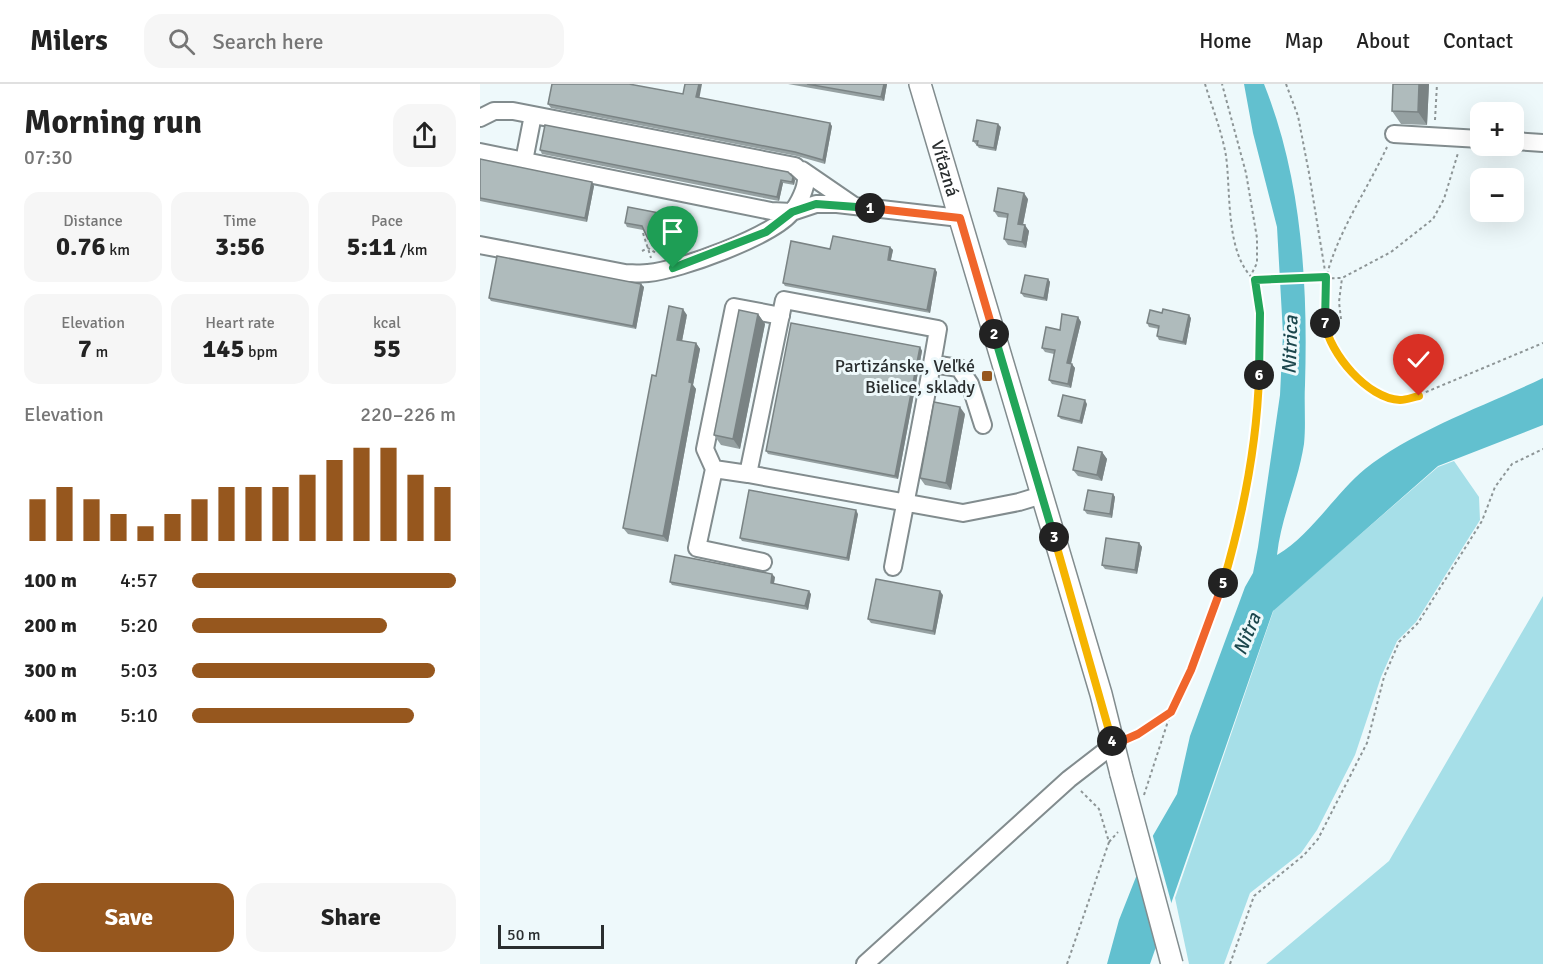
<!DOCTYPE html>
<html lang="en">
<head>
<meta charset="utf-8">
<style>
  :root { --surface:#fff; --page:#f6f6f6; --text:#222; --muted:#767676; --line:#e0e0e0; --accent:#96571e }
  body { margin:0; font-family:Signika,sans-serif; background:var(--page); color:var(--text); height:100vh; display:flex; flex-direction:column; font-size:22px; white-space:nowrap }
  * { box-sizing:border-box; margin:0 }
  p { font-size:20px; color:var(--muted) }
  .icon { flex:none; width:33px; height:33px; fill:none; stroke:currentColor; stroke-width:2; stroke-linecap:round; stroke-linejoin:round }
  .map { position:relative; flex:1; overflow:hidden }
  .drawer { display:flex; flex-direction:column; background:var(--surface); width:480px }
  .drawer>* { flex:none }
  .tools { position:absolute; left:990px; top:18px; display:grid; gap:12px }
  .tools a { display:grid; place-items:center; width:54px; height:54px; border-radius:12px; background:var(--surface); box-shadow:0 6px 24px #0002; font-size:30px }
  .scale { position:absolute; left:18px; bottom:15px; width:106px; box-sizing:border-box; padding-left:6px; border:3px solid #2a2e2f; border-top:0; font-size:16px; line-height:21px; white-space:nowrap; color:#2a2e2f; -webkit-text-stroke:4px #eef9fb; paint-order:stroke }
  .pin { position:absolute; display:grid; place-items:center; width:51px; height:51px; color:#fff; margin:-62px -26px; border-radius:50% 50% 50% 0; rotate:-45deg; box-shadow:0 0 6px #0007 }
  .pin .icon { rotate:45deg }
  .km { position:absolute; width:30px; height:30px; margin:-15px; border-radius:50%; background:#222; color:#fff; font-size:16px; line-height:30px; text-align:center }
  .round { display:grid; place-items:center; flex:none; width:63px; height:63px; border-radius:18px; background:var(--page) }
  .head { display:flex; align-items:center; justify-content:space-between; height:102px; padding:0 24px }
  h1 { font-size:33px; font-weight:800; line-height:45px }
  .figures { display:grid; grid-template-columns:repeat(3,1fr); gap:9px; height:102px; padding:6px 24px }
  .figures div { display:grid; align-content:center; border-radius:15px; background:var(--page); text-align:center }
  .figures b { font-size:26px; font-weight:800 }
  .figures small { font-size:16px; font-weight:400 }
  .figures p { font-size:16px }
  .chart { height:168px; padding:12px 24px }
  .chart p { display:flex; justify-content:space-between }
  .chart svg { width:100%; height:108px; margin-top:6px; stroke:var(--accent); stroke-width:6 }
  .button { display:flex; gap:12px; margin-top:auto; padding:12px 24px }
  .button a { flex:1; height:69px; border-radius:18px; background:var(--accent); color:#fff; font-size:24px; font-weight:800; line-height:69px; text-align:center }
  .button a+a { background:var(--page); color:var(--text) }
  ul { padding:0 24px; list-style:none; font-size:20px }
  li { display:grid; grid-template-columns:96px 72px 1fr; align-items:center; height:45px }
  li i { height:15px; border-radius:8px; background:var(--accent) }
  header { display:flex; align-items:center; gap:36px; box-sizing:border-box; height:84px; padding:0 30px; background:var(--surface); border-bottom:2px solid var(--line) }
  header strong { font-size:28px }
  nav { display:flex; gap:33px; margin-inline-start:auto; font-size:21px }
  .search { width:420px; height:54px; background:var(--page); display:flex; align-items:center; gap:15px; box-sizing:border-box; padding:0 21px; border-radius:18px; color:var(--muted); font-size:22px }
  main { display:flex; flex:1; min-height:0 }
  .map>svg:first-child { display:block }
</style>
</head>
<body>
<header>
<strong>Milers</strong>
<div class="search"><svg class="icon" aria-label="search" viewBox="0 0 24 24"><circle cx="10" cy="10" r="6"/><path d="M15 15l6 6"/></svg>Search here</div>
<nav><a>Home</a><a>Map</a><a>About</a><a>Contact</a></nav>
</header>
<main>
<section class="drawer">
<div class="head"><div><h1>Morning run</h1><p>07:30</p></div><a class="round"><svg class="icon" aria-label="share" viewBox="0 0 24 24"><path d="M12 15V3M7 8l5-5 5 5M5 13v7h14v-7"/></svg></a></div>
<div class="figures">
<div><p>Distance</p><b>0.76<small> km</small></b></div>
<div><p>Time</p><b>3:56</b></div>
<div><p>Pace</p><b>5:11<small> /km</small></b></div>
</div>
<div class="figures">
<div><p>Elevation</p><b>7<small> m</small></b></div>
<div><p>Heart rate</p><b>145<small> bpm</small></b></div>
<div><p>kcal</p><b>55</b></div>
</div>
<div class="chart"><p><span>Elevation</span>220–226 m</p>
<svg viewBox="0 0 160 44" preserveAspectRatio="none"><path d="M5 44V27M15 44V22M25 44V27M35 44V33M45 44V38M55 44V33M65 44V27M75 44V22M85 44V22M95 44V22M105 44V17M115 44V11M125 44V6M135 44V6M145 44V17M155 44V22"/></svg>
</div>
<ul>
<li><b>100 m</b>4:57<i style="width:100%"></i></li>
<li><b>200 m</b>5:20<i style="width:74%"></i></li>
<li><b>300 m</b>5:03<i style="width:92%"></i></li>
<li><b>400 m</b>5:10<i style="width:84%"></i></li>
</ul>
<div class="button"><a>Save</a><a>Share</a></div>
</section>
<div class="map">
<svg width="1063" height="880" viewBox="0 0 1063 880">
  <rect width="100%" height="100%" fill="#eef9fb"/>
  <path fill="#a6dfe8" d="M974 377 999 413 1000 436 936 538 917 557 901 593 875 671 837 746 821 769 770 809 744 880H709L695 814 794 525 958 383Z
    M1063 512V880H786L909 777Z"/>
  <path fill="#62c0cf" d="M764 0H784C822 95 828 200 825 301 824 321 826 341 824 360 818 399 801 433 797 471 831 451 854 411 885 385 932 347 1007 321 1063 294V341L958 382 793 527 670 880H627L639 836 671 755 697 710 710 652 765 503 773 489 778 463 800 311 803 250 797 143 773 49Z"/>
  <path fill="#eef9fb" d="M672 749 693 825 678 867 656 787Z"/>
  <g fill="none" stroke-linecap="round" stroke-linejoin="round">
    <defs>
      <path id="minor" d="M0 34 14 27H33L315 82 326 92C327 103 319 120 311 129 290 153 200 186 168 189 160 190 152 189 145 189L0 161
        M914 50 1000 55
        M1034 57 1063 59
        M0 68 291 127 312 128 336 120H357L480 134
        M44 77 53 31
        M322 86 373 121
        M452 280 479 284 490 300 503 341
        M234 385 268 390
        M283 478 217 464 234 385 225 365 254 223 301 232
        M413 483C428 403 445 324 458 245L304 216 268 390 483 429 539 418 562 411
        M385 880 589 695 633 661"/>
      <g id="major">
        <path id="s1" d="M440 0 621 610 641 690"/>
      </g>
    </defs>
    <use href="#minor" stroke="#828c8e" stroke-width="20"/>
    <use href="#major" stroke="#828c8e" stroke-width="24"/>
    <path stroke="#8d9596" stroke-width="2" stroke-dasharray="3 3" stroke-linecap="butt" d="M725 0C732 23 742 48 746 72 751 107 745 172 775 196L862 194 911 168 953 135 964 115 978 69
      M806 0 818 32 829 89 846 193V241L854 267 866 284 906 312 921 316 939 311 1063 259
      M955 36 957 0
      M163 149 171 174
      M162 167 168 164 176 169
      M847 190C860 144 887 106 907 63
      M861 235 859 218 862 194
      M649 654 691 628 711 586 741 507 758 448 768 400 779 308 780 229 772 189 777 179V154L766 89 742 0
      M664 711 691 628
      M629 758 638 748
      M587 880 629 758 619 725 599 705
      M750 880 774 812 824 771 838 755 887 659 904 593 919 558 938 539 1002 437 1015 403 1032 380 1063 365"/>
    <use href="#minor" stroke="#fff" stroke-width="16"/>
    <use href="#major" stroke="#fff" stroke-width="21"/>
    <defs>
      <path id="major-bridge" d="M641 690 692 880"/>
    </defs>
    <use href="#major-bridge" stroke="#828c8e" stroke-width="24" stroke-linecap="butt"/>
    <use href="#major-bridge" stroke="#fff" stroke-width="21"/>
  </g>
  <path fill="#96a1a2" d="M308 0H407L404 17Z
    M949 0 947 41 921 40 912 27Z
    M219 14 352 42 345 80 317 72 71 24 68 20Z
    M521 43 516 67 499 64 493 57Z
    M60 66 313 93 315 96 314 101 303 99 299 117 62 70Z
    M0 75 114 102 107 138 0 117Z
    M548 115 543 141 549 147 546 164 528 161 524 155 528 134 518 133 514 127Z
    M195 132 197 135 191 158 180 162 170 158 163 146 147 143 145 139Z
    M410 163 413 166 411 176 457 188 450 229 305 202 303 199 350 165Z
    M568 195 570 198 567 217 544 213 541 209Z
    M161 200 164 203 156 245 11 217 9 214Z
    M682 229 711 234 706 261 679 256 677 252 679 245 669 243 667 239Z
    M278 230 285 240 260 365 241 361 234 351Z
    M207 231 202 257 216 259 220 265 213 301 216 305 188 458 148 450 143 444Z
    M598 233 601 238 591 280 595 284 591 304 572 300 569 296 574 270 565 268 562 264 580 246Z
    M440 263 442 267 418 395 288 370 286 367Z
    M607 320 602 340 581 335 578 332Z
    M485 330 471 406 445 401 440 394Z
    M622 368 627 375 622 397 598 392 593 386Z
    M633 410 635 413 632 434 607 430 604 426Z
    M378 430 369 477 262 457 260 454Z
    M659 459 662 463 657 490 625 485 622 481Z
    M295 493 294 500 331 510 328 526 192 501 190 498Z
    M463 511 455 551 391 539 388 535Z"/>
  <path fill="#7a8384" d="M219 0H222L219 16 216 13Z
    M404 0H407L404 17 401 13Z
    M939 0H949L947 41 938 28Z
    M350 39 352 42 345 80 343 76Z
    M518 40 521 43 516 67 514 64Z
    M313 93 315 96 314 101 312 98Z
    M301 96 303 99 299 117 297 113Z
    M112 98 114 102 107 138 105 134Z
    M544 109 548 115 542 145 538 140Z
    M195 132 197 135 191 158 189 154Z
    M545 141 549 147 546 164 542 158Z
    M410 163 413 166 410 179 408 176Z
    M455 185 457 188 450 229 447 226Z
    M568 195 570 198 567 217 564 214Z
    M161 200 164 203 156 245 153 242Z
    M203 225 207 231 201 262 197 256Z
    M278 230 285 240 260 365 253 355Z
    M709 231 711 234 706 261 703 258Z
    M598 233 601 238 590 283 587 279Z
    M216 259 220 265 213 301 216 305 188 458 183 452 209 298Z
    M440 263 442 267 418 395 415 392Z
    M592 280 595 284 591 304 588 300Z
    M605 316 607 320 602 340 600 337Z
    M480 323 485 330 471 406 466 399Z
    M622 368 627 375 622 397 617 391Z
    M633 410 635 413 632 434 630 430Z
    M376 426 378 430 369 477 367 474Z
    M659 459 662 463 657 490 655 486Z
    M292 490 295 493 293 503 291 499Z
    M329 507 331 510 328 526 325 522Z
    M460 507 463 511 455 551 453 547Z"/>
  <path fill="#afbbbc" stroke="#7a8384" stroke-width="1.5" d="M72 0H149L203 10 205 0H219L216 13 350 39 343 76 315 68 68 20Z
    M327 0H404L401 13Z
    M913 0H939L938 28 912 27Z
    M497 36 518 40 514 64 497 61 498 57H493Z
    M65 41 308 88 313 93 312 98 301 96 297 113 60 66Z
    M0 75 112 98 105 134 0 114Z
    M518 104 544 109 538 140 545 141 542 158 524 155 528 130 514 127Z
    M148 123 195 132 189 154 178 159 168 155 162 142 145 139Z
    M353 152 410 163 408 176 455 185 447 226 303 199 311 157 350 165Z
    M17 172 161 200 153 242 9 214Z
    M545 191 568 195 564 214 541 209Z
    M189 222 203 225 197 256 216 259 209 298 212 299 183 452 143 444 172 291 176 292Z
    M683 225 709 231 703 258 677 252 679 242 667 239 670 226 682 229Z
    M259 226 278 230 253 355 234 351Z
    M582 230 598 233 587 279 592 280 588 300 569 296 575 266 562 264 566 243 580 246Z
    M311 239 440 263 415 392 286 367Z
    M583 311 605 316 600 337 578 332Z
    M454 318 480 323 466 399 440 394Z
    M598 363 622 368 617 391 593 386Z
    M269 406 376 426 367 474 260 454Z
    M608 406 633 410 630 430 604 426Z
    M626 454 659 459 655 486 622 481Z
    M195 471 292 490 291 499 329 507 325 522 190 498Z
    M396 495 460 507 453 547 388 535Z"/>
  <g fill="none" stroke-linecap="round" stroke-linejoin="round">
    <defs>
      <path id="split-1" d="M193 184 286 148 312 128 336 120 390 124"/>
      <path id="split-2" d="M390 124 480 134 514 250"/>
      <path id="split-3" d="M514 250 574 453"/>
      <path id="split-4" d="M574 453 632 657"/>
      <path id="split-5" d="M632 657 633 661 658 650 691 628 711 586 743 499"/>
      <path id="split-6" d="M743 499C763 431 777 362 779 291"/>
      <path id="split-7" d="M779 291 780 229 775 196 846 193 845 239"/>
      <path id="split-8" d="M845 239C849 269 888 315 920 316 927 316 933 313 939 312"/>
    </defs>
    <use href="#split-1" stroke="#fff" stroke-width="12"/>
    <use href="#split-2" stroke="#fff" stroke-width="12"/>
    <use href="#split-3" stroke="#fff" stroke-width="12"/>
    <use href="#split-4" stroke="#fff" stroke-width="12"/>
    <use href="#split-5" stroke="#fff" stroke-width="12"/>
    <use href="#split-6" stroke="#fff" stroke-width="12"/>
    <use href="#split-7" stroke="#fff" stroke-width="12"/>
    <use href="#split-8" stroke="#fff" stroke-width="12"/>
    <use href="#split-1" stroke="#22a559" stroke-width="8"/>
    <use href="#split-2" stroke="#f0652b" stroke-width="8"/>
    <use href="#split-3" stroke="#22a559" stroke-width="8"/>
    <use href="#split-4" stroke="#f5b400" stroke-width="8"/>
    <use href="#split-5" stroke="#f0652b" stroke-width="8"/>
    <use href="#split-6" stroke="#f5b400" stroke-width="8"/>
    <use href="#split-7" stroke="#22a559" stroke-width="8"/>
    <use href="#split-8" stroke="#f5b400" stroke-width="8"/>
  </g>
  <rect fill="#96571e" stroke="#eef9fb" stroke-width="2" x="501" y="286" width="12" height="12" rx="3"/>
  <g text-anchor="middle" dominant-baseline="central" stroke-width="6" stroke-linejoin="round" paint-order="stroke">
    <g font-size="18" fill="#2a2e2f" stroke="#eef9fb">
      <text stroke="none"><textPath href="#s1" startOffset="88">Víťazná</textPath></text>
    </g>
    <g font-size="18" fill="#2a2e2f" stroke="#eef9fb" text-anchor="end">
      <text x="495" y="282">Partizánske, Veľké<tspan x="495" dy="21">Bielice, sklady</tspan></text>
    </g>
    <g font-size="20" font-style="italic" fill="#1b464c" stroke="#eef9fb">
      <text transform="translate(810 261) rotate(-88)">Nitrica</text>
      <text transform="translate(767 550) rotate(-68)">Nitra</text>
    </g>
  </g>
</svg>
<div class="tools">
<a>+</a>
<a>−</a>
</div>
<div class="scale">50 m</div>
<div class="pin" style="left:193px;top:184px;background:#1e9e55"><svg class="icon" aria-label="arrive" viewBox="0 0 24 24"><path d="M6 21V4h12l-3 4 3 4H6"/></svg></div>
<div class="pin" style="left:939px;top:312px;background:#d93025"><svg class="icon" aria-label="check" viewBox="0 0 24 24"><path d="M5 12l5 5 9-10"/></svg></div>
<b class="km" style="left:390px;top:124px">1</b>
<b class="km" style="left:514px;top:250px">2</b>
<b class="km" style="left:574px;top:453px">3</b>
<b class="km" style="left:632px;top:657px">4</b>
<b class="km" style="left:743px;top:499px">5</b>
<b class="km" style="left:779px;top:291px">6</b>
<b class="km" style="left:845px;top:239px">7</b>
</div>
</main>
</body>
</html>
